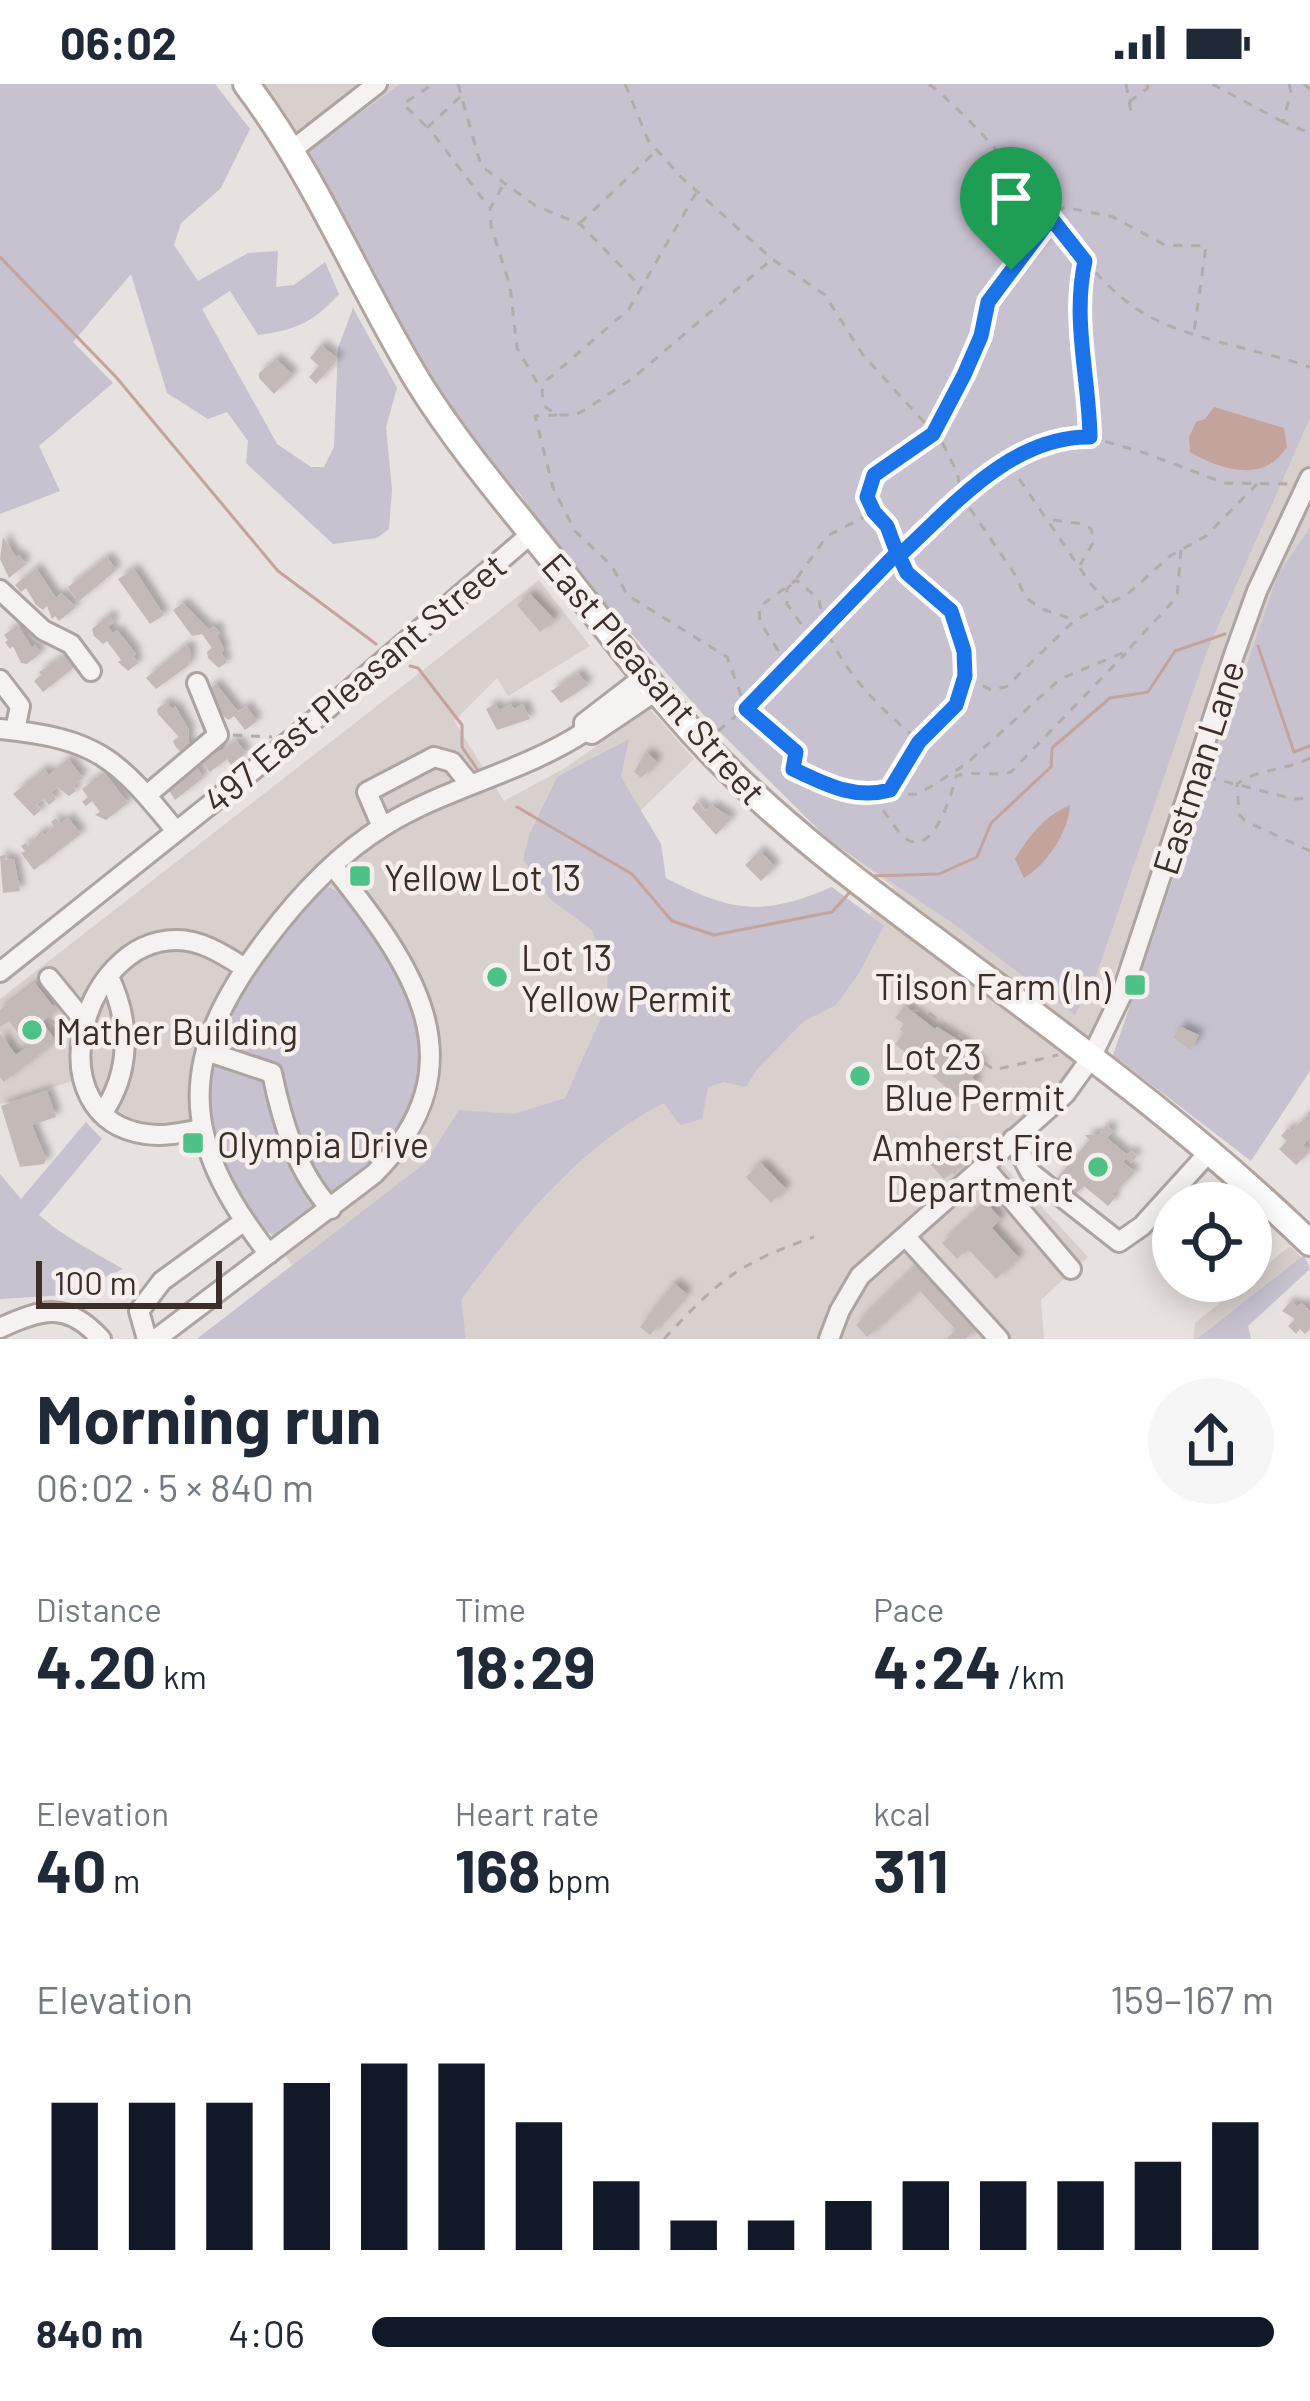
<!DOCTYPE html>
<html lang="en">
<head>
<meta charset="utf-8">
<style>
  :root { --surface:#fff; --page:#f6f6f7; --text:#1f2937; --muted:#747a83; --accent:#111827 }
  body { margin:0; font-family:Barlow,sans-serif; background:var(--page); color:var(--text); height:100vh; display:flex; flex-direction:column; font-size:45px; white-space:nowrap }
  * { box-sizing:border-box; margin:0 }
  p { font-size:39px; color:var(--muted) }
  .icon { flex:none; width:66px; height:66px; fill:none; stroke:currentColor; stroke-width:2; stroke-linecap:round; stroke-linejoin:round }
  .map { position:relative; height:1255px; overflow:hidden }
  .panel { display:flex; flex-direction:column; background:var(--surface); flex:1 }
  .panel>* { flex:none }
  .tools { position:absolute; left:1152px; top:1098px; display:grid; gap:24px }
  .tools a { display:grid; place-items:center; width:120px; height:120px; border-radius:50%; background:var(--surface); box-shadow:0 6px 30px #0003; font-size:60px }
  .scale { position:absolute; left:36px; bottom:30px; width:186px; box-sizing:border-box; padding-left:12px; border:6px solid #3c2e29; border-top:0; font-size:33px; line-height:42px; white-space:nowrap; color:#3c2e29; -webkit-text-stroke:9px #f5f0ee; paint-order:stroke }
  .pin { position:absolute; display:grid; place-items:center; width:102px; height:102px; color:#fff; margin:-123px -51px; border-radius:50% 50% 50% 0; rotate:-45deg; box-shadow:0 0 12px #0007 }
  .pin .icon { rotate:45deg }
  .round { display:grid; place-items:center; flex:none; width:126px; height:126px; border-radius:63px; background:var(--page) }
  .overview { display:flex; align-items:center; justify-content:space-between; height:204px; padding:0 36px }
  h1 { font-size:66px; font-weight:700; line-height:90px }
  .metrics { display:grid; grid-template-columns:repeat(3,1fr); gap:18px; height:204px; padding:12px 36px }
  .metrics div { display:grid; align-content:center }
  .metrics b { font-size:60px; font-weight:700 }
  .metrics small { font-size:33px; font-weight:400 }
  .metrics p { font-size:33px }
  .chart { height:336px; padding:24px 36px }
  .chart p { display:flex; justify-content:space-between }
  .chart svg { width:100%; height:216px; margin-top:12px; stroke:var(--accent); stroke-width:6 }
  ul { padding:0 36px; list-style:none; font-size:39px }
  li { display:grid; grid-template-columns:192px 144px 1fr; align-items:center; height:90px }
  li i { height:30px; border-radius:15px; background:var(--accent) }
  .status { display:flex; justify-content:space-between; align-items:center; height:84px; padding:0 60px; background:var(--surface); direction:ltr }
  .status svg { height:33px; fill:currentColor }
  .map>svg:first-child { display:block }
</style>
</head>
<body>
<div class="status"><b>06:02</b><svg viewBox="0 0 49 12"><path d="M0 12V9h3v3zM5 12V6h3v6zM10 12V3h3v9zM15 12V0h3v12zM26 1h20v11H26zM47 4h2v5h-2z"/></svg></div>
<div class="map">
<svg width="1310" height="1255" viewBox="0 0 1310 1255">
  <defs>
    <filter id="shadow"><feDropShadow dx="5.5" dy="-5.5" stdDeviation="3" flood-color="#0004"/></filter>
  </defs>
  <rect width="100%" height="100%" fill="#e7e1df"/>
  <path fill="#d8d0cd" d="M259 0H1310V908L1287 945 1138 838 1125 874 1117 882 1107 921 1063 995 990 1067 1088 1173 1041 1216 1044 1255H197L292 1181 247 1114 216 1043 164 1047 107 1029 85 993 0 1020V915L539 496 590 562 508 612 497 594 454 637 504 717 565 684 650 625 694 675 610 756 633 857 869 831 893 803 830 757 710 638 547 452 542 439 519 408 500 395 446 322 306 69Z
    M1290 1162 1309 1181 1233 1242 1243 1255H1193L1195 1239Z"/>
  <path fill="#c7c1d0" d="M0 0H215L250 45 221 104 181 139 174 161 198 197 248 169 278 167 276 203 294 201 325 178 339 210C314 238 296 246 258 251L230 207 202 225 277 360 311 383H324L334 363 338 264 353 224 397 304 386 343 392 406 389 445 377 454 333 460 246 379 248 357 227 328 208 335 167 309 131 190 73 258 113 299 39 362 60 407 0 430Z
    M400 0H1310V334L1207 567 1097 889 1075 931 954 840 830 757 710 638 554 462 519 408 500 395 446 322 306 69Z
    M1310 444V987L1251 1077 1113 971 1278 490Z
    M629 655 621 693 661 760 666 794C732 828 762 833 832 803L884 842 859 889 836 921 804 937 758 984 746 1003 724 998 708 1003 702 1035 680 1041 664 1019C581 1060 515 1142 461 1216L466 1255H197L425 1079 459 1026 514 1030 565 1014 606 923 608 889 592 846 550 815 523 775 530 749 557 693Z
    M328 803C360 816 376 851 392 879 401 896 418 917 422 936 433 981 408 1049 375 1080 347 1107 310 1129 279 1152 252 1147 244 1122 233 1100 189 1007 213 941 273 864 290 842 306 820 328 803Z
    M86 1038 102 1055 39 1131C63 1153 100 1171 123 1185L65 1211 0 1215V1090L21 1115Z
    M1304 1171 1310 1185 1248 1242 1251 1255H1197Z"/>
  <path fill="#c4a39d" d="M1214 323 1284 344 1287 363C1264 399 1223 387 1190 368L1189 353 1196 338 1205 335Z
    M1070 721C1069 748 1046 781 1024 794L1015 775C1030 751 1043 733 1070 721Z"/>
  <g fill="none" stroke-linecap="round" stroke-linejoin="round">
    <path stroke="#c4a39d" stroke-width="3" d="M0 173 116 293 278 487 376 560
      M1258 562 1294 668 1310 662
      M410 582 418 584 462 641V663L477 685
      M517 723 632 790 672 837 714 851 832 828 849 809
      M871 792 939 790 977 773 991 739 1051 683 1052 664 1110 614 1148 608 1175 567 1225 550"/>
  </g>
  <path fill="#c3bab7" filter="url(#shadow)" d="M321 261 338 275 316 300 309 293 319 282 310 274Z
    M276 275 293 291 274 310 259 294V289Z
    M3 453 16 473 19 471 26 480 9 494 0 475Z
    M107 473 116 486 78 518 68 503Z
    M36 484 56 514 61 509 76 523 59 537 55 532 52 535 47 522 43 526 36 521 26 504 21 508 15 501Z
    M134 485 164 531 150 540 118 495Z
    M530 510 555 536 540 548 517 521Z
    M183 519 209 546 214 542 220 549 217 551 224 566 221 569 227 578 219 584 208 574 207 568 212 564 202 550 192 552 173 526Z
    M109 531 114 538 108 543 113 549 117 546 136 570 133 572 138 579 128 587 118 578 121 576 107 557 103 560 94 552 92 545Z
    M18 541 32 564 35 561 41 569 27 580 21 579 13 562 10 565 5 558 8 556 4 551Z
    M186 561 191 567 189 581 156 605 146 594Z
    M68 570 77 581 43 608 34 597 41 591 39 588Z
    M578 589 588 601 561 619 551 607Z
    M216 600 238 628 246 622 257 637 245 646 234 632 229 636 224 633 206 607Z
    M167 618 172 625 175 622 189 646 188 657 195 666 185 673 175 662 173 657 179 653 158 630 157 625Z
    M495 620 499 626 511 620 514 625 523 620 530 635 497 646 486 625Z
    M236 656 246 669 231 681 227 675 210 688 201 676 212 663 221 667Z
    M646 668 657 678 641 694 634 688Z
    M68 675 83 694 73 702 76 707 69 712 57 703 51 708 56 715 49 721 44 715 36 720 41 726 34 732 13 710 44 685 49 691Z
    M196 681 203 694 175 716 167 703Z
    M104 688 128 719 106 736 95 731 100 728 92 717 86 722 82 718 88 713 82 705Z
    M697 718 706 727 711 721 732 734 716 751 692 724Z
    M56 734 60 740 68 734 81 750 34 786 21 769 25 767 21 762 26 759 28 762 41 747 44 751 54 743 51 738Z
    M760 767 775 783 761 797 745 781Z
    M5 771V776L14 775 20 807 3 809 0 772Z
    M35 899 53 922 57 919 61 923 42 938 56 957 4 998 0 993V950L16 971 28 962 9 937 0 943V926Z
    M905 922 935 945 937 943 962 958 972 966 968 970 982 981 972 994 978 998 960 1015 895 960 904 949 900 945 904 940 895 934Z
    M1181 943 1199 951 1190 966 1173 953Z
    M47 1007 56 1033 32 1041 46 1075 44 1080 20 1083 1 1022Z
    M1310 1028V1052L1303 1061 1310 1067 1296 1081 1279 1065 1287 1057 1281 1052 1288 1044 1292 1047Z
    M1106 1041 1113 1047 1107 1054 1127 1071 1131 1067 1137 1072 1131 1079 1126 1074 1123 1078 1135 1088 1112 1111 1115 1114 1108 1122 1084 1102 1071 1114 1053 1099 1089 1056 1085 1051 1099 1050Z
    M948 1060 963 1077 955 1091 952 1088 944 1095 930 1080Z
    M761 1079 786 1105 771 1119 746 1093Z
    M986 1119 1001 1135 992 1144 1019 1174 996 1195 968 1165 957 1175 942 1159Z
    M919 1179 978 1243 965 1255H946L956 1246 919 1206 867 1253 856 1241Z
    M674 1199 687 1210 650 1251 640 1243Z
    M1291 1217 1297 1223 1302 1219 1310 1227V1245L1305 1250 1300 1245 1296 1250 1288 1242 1295 1235 1282 1227Z"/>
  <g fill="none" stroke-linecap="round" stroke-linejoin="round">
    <defs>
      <path id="minor" d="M291 67 377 0
        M0 506 43 546 71 560 91 587
        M0 596 20 622 15 646
        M0 645C97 655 116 673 176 747
        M584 648V639L636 599 651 600
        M147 711 218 651 197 599
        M382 743 367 708 434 673 452 678 469 699
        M0 888 291 656 531 450
        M49 894 85 938
        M206 967 272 989C282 1038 297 1088 331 1125
        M102 1030C131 988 131 939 109 893
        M202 1045C184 1048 165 1053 146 1050 34 1035 80 855 177 856 202 856 224 871 245 884
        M1013 1055 1030 1088 1119 1158 1142 1142 1210 1067
        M984 1083 1071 1185
        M905 1152 999 1255
        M269 1170C178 1054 176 975 266 856 299 812 337 771 384 742 447 703 523 688 584 648L592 650 647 613 651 600
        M0 1244C43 1224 68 1218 101 1255
        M147 1255 139 1227 162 1197 243 1138
        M156 1255 374 1090C484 979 411 880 333 782
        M829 1255 840 1226 860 1192 1065 1010 1091 974 1121 912 1234 571 1257 507 1310 394"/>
      <path id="major" d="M246 0C316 92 359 201 419 299 459 363 509 421 556 480 605 542 652 606 706 663 785 746 874 810 965 878 1084 967 1203 1055 1310 1159"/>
    </defs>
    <use href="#minor" stroke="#ada4a1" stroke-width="24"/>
    <use href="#major" stroke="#b1a49f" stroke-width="30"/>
    <path stroke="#b3aba9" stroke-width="3" stroke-dasharray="9 9" stroke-linecap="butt" d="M458 0 481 82 536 122 580 140 641 203
      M625 0 648 56 681 93 772 175 825 211 863 271 942 358 957 388 962 413 1014 489 1026 514 1042 525 1075 536
      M929 0C972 35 1008 78 1042 122 1072 160 1101 203 1143 229 1189 256 1259 265 1310 283
      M1126 0 1132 33
      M1212 0 1283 38
      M1289 0 1291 8 1283 38 1305 47 1310 44
      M1304 0 1310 5
      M460 13 428 43 489 123
      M1129 18 1148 4 1147 0
      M426 42 403 20 433 0
      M502 103 490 125 491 142 510 202 517 264 542 307
      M696 109 629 225 546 297 542 307 544 322 557 331H575L588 324 633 294 771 176
      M580 139 656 67
      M1085 177C1072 235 1089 292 1090 351
      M557 331 535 332 553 404 575 447 612 482 627 511 727 573 746 625 796 668 793 685 862 711 889 706 919 658 956 621 965 592 964 567 951 527 907 489 900 472
      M1009 380 1090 499 1108 519
      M1053 436 1083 440 1091 445 1094 457 1080 481
      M896 467 887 443 867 413 874 391 933 350 965 291 981 252 988 218 1051 134 1064 123 1113 133 1165 161 1206 162 1194 248
      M797 494 827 452 874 428
      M791 501 787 505V520L811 554
      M788 582 760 538 759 523 796 496 819 515C827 574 874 619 918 656
      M967 593 991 606 1006 603 1075 536 1129 509 1170 472 1206 452 1257 400
      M718 647 760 612 822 542 897 469 900 472 980 396 1050 357 1070 353H1090L1145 369 1224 399 1293 400
      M233 651 272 653
      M1310 674C1283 688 1261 683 1237 700L1239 730 1245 737 1310 767
      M1207 693 1294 715 1310 714
      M872 712 916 710 932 702 966 680 1060 595 1127 567 1177 513 1181 466
      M871 713C884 724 890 739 902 751 931 781 952 710 956 692 974 686 992 693 1011 688L1126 569
      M912 927 925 926 972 961 973 968
      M47 934 66 947
      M970 968 994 986 1058 971
      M664 1255C719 1196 737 1180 814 1153"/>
    <use href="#minor" stroke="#f6f2f1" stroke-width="18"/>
    <use href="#major" stroke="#fff" stroke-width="24"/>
  </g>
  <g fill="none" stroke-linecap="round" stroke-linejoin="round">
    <defs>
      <path id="route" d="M1051 134 1085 177C1072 236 1089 293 1090 353 1011 352 953 422 899 472L907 489 951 527 964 567 965 592 956 621 919 658 890 706C854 716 825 700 793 685L796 668 746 625 897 469 887 442 874 428 867 413 874 391 933 350 964 291 981 252 988 218Z"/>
    </defs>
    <use href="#route" stroke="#fff" stroke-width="24"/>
    <use href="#route" stroke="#1a73e8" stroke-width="15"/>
  </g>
  <g fill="#4ec186" stroke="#f5f0ee" stroke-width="4.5">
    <rect x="348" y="780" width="24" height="24" rx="6"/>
    <circle cx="497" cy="893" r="12"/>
    <rect x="1123" y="889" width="24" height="24" rx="6"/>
    <circle cx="32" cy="946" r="12"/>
    <circle cx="860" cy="992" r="12"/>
    <rect x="181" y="1047" width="24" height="24" rx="6"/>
    <circle cx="1098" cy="1083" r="12"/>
  </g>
  <g text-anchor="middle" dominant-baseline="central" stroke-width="9" stroke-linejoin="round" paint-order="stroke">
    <g font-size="36" fill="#3c2e29" stroke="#f5f0ee">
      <text transform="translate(655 594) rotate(49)">East Pleasant Street</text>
      <text transform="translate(354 598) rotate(-40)">497 East Pleasant Street</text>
      <text transform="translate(1197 683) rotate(-72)">Eastman Lane</text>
    </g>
    <g font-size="36" fill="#3c2e29" stroke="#f5f0ee" text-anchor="start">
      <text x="384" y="792">Yellow Lot 13</text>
      <text x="521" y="872">Lot 13<tspan x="521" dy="41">Yellow Permit</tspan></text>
      <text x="1111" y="901" text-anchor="end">Tilson Farm (In)</text>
      <text x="56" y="946">Mather Building</text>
      <text x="884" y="971">Lot 23<tspan x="884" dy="41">Blue Permit</tspan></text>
      <text x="217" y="1059">Olympia Drive</text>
      <text x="1074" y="1062" text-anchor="end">Amherst Fire<tspan x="1074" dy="41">Department</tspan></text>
    </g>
  </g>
</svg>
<div class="tools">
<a><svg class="icon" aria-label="locate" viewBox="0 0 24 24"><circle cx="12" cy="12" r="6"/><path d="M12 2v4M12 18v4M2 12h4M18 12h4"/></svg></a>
</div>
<div class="scale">100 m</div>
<div class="pin" style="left:1011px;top:186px;background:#1e9e55"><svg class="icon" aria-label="arrive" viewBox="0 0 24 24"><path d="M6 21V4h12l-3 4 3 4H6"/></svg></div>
</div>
<section class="panel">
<div class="overview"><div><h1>Morning run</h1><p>06:02 · 5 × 840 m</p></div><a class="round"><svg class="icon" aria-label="share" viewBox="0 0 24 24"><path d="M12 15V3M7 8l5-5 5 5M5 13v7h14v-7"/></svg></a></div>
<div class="metrics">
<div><p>Distance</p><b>4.20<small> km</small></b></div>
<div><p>Time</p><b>18:29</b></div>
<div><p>Pace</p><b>4:24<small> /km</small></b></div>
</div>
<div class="metrics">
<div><p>Elevation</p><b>40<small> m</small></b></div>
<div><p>Heart rate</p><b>168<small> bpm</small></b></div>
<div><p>kcal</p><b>311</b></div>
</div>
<div class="chart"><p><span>Elevation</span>159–167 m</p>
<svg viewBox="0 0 160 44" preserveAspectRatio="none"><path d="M5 44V14M15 44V14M25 44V14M35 44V10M45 44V6M55 44V6M65 44V18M75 44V30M85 44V38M95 44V38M105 44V34M115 44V30M125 44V30M135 44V30M145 44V26M155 44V18"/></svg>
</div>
<ul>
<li><b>840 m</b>4:06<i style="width:100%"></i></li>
</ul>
</section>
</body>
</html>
